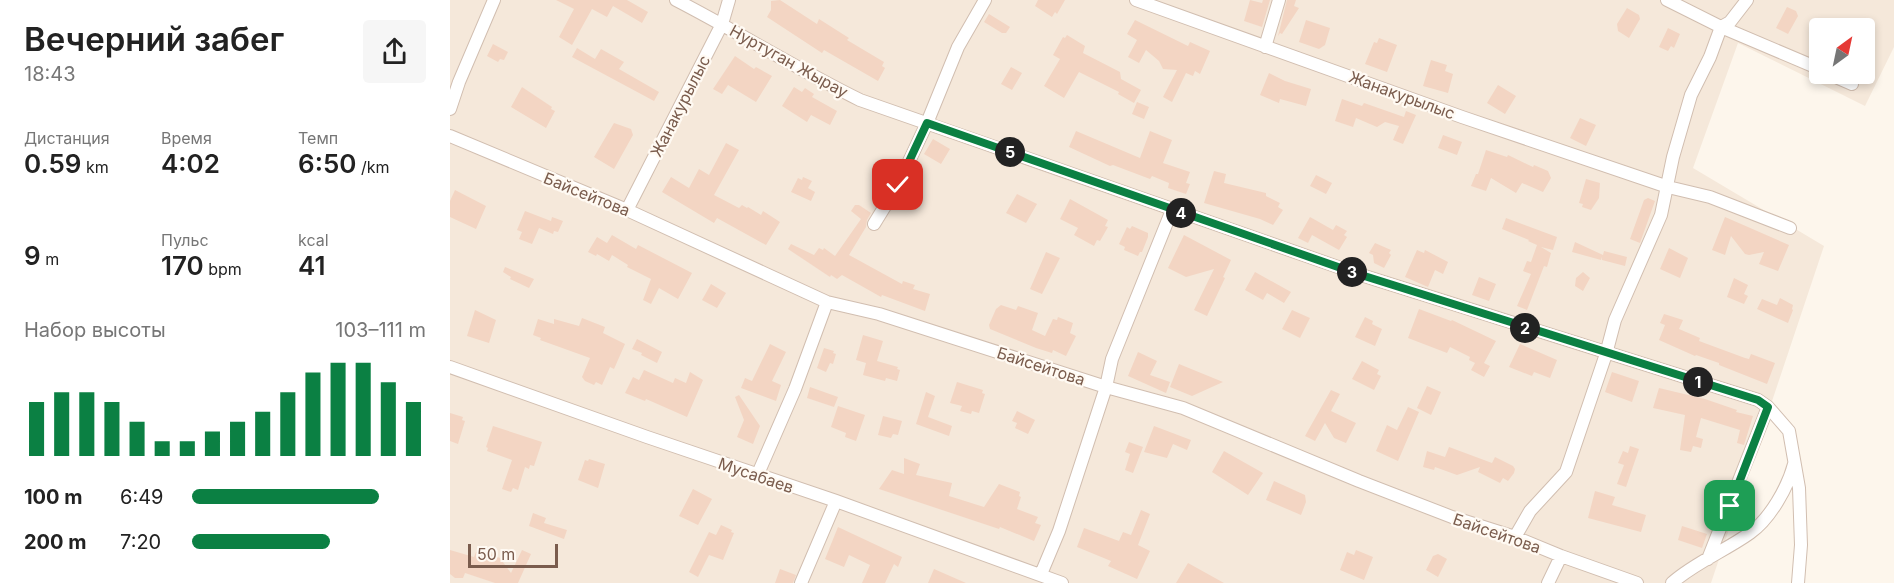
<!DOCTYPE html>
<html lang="ru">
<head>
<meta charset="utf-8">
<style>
  :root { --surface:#fff; --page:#f6f6f6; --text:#222; --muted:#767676; --accent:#0b8043 }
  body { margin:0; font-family:Inter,sans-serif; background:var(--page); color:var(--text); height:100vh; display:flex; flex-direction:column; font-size:22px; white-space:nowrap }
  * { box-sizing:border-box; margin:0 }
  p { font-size:20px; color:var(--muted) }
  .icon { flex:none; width:33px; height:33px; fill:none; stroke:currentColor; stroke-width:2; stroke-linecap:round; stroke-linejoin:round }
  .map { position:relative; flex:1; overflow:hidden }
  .sheet { display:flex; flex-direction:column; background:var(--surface); width:450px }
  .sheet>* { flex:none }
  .needle { width:39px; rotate:33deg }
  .tools { position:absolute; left:1359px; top:18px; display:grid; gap:12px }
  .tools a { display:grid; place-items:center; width:66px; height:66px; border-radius:6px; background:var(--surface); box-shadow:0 3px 9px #0003; font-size:30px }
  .scale { position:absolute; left:18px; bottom:15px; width:90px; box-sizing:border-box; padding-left:6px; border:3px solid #7a5c4d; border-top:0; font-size:16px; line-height:21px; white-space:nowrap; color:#7a5c4d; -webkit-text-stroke:4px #fffaf3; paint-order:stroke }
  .pin { position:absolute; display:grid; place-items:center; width:51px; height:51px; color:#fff; margin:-26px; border-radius:12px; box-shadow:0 3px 9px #0006 }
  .km { position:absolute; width:30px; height:30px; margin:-15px; border-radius:50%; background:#222; color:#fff; font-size:16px; line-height:30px; text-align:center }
  .round { display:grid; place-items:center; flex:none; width:63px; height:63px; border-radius:6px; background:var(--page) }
  .overview { display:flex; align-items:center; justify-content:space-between; height:102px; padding:0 24px }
  h1 { font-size:33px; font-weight:600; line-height:45px }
  .stats { display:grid; grid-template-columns:repeat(3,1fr); gap:9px; height:102px; padding:6px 24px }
  .stats div { display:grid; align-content:center }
  .stats b { font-size:26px; font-weight:600 }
  .stats small { font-size:16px; font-weight:400 }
  .stats p { font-size:16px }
  .chart { height:168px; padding:12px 24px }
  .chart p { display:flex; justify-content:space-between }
  .chart svg { width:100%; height:108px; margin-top:6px; stroke:var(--accent); stroke-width:6 }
  ul { padding:0 24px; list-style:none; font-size:20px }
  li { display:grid; grid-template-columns:96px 72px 1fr; align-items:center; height:45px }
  li i { height:15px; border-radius:8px; background:var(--accent) }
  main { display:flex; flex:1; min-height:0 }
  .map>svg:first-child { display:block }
</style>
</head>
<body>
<main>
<section class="sheet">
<div class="overview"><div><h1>Вечерний забег</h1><p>18:43</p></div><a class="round"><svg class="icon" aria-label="share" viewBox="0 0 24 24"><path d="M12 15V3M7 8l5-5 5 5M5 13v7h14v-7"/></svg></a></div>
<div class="stats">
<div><p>Дистанция</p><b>0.59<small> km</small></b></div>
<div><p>Время</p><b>4:02</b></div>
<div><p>Темп</p><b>6:50<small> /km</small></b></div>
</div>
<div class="stats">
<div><b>9<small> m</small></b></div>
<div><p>Пульс</p><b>170<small> bpm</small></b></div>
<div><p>kcal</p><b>41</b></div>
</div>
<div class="chart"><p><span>Набор высоты</span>103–111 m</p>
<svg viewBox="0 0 160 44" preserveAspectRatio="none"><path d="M5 44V22M15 44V18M25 44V18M35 44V22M45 44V30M55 44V38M65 44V38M75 44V34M85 44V30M95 44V26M105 44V18M115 44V10M125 44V6M135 44V6M145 44V14M155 44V22"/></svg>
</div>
<ul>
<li><b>100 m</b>6:49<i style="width:80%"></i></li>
<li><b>200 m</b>7:20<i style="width:59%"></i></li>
</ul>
</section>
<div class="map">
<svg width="1444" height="583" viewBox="0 0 1444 583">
  <rect width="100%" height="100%" fill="#fdf6ec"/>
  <path fill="#f5e8da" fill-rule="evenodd" d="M0 0H1444V47L1415 106 1288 43 1243 168 1374 246 1261 583H0ZM1370 28H1414V74H1370Z"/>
  <path fill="#f3d5c3" d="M106 0H177L198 12 192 23 163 6 157 17 142 9 122 45 109 37 124 9Z
    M330 0 367 24 369 19 399 38 397 40 434 62 432 66 435 68 428 81 374 50 372 53 317 17 321 10V1Z
    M588 0H615L607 14 605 12 602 17 585 6Z
    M800 0 812 3 813 0H820L812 27 794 21Z
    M837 0H846L844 6 849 8 832 34 830 33 828 36Z
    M1337 7 1346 11 1348 16 1338 34 1326 28Z
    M1177 8 1189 15 1190 19 1179 38 1168 31 1167 24Z
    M539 14 560 27 556 33H552L534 22Z
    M685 20 738 46 740 42 760 51 750 74 745 71 743 76 736 73 722 102 713 97 727 70 713 69 709 61 696 50 689 63 678 57 687 40 677 34Z
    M856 20 880 28 875 45 869 49 849 42Z
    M1218 28 1230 34 1224 48 1221 46 1218 51 1209 47Z
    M617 35 635 46 633 53 670 72 671 79 691 90 684 103 668 94 669 92 629 72 614 98 594 86 610 59 603 55 613 37 615 38Z
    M929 38 947 45 937 72 915 64 924 42 927 43Z
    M43 44 58 52 54 60 50 59 48 62 37 56Z
    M127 48 145 59 151 49 174 62 169 69 209 92 204 101 122 57Z
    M285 56 304 69 306 67 322 76 306 102 278 85 272 94 263 89Z
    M981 60 997 65 995 71 1003 74 998 93 973 86Z
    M561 67 572 73 562 90 551 84Z
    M819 73 835 81 861 89 856 106 830 99 829 103 810 95Z
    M1048 85 1066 96 1055 114 1037 103Z
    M72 87 102 107 101 109 105 111 96 128 61 107Z
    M344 87 352 92 355 88 364 94 362 97 387 111 380 125 361 115 357 122 332 106Z
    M892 99 912 106 914 103 954 117 956 111 966 115 953 144 943 140 949 126 935 122 927 127 906 118 903 127 885 121Z
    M687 102 699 107 694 119 682 114Z
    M1130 118 1146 125 1136 146 1120 138Z
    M164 123 181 129 183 135 164 169 144 157Z
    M626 131 690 158 700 131 722 140 713 163 740 172 736 183 740 184 736 194 718 188 719 183 702 176 700 179 663 165 660 166 619 147Z
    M993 135 1012 142 1007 155 988 148Z
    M483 139 500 149 491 164 474 154Z
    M276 143 289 150 264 195 289 208 292 205 297 208 298 207 311 215 313 211 330 222 316 245 267 218 264 223 212 192 221 177 239 188 249 169 259 175Z
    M1036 150 1057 157 1058 155 1083 167 1084 165 1098 171 1101 178 1093 192 1072 183 1066 193 1041 178 1036 191 1021 186 1026 174H1028Z
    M764 171 776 174 774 183 816 193V196L830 203 828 207 833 210 823 225 810 219 754 203Z
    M866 175 882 183 876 194 860 186Z
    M353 177 362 181 358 188 365 192 361 201 341 192 348 178 352 180Z
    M1136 179 1150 183 1149 198 1141 210 1132 207 1133 204 1129 203Z
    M5 190 36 206 26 229 0 217V201Z
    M567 194 587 204 576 223 556 213Z
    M1198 198 1205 201 1190 243 1180 239 1194 200Z
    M620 199 658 220 655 226 658 227 650 241 647 240 644 246 624 235 628 228 610 219Z
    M405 205H409L421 213 417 220 416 227 399 255 452 284 453 281 465 285 463 289 480 294 475 311 432 295 431 297 392 275 387 279 381 275 380 277 338 249 341 244 364 255 369 248 373 250 374 248 385 256 411 219 401 211Z
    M75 211 101 221 102 217 113 221 108 232 104 231 103 234 89 228 82 244 69 239 72 232 67 230Z
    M860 217 883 230 886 225 897 231 894 235 897 237 889 250 862 235 858 243 848 238Z
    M1275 217 1339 245 1328 271 1309 264 1314 252 1299 255 1295 254 1281 236 1275 255 1262 250Z
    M1056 218 1107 237 1103 250 1091 247 1101 253 1097 267 1094 266 1077 310 1067 306 1081 274 1073 271 1077 261 1081 262 1087 245 1078 241 1079 240 1052 229Z
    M682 226 698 233V237L692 252H690L688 256 674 250 675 247 669 244 677 227 680 229Z
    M162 235 186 249 188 245 242 273 228 299 209 288 201 304 193 300 201 279 177 267 178 265 162 255 159 261 147 254 146 256 138 252 147 237 157 243Z
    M734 235 781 260 773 277 775 278 757 316 744 310 764 269 736 277 718 268Z
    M1125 242 1153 255 1154 251 1177 257 1175 266 1152 260V257L1151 260 1122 252Z
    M925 243 941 250 939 253 941 255 934 268 924 263 923 255 919 253Z
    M1219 248 1238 258 1230 278 1210 269Z
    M967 250 974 253 975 250 998 262 993 274 985 270 978 287 955 277Z
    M596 252 610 258 592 294 580 289Z
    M55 267 84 279 79 288 60 279 61 277 53 272Z
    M805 272 841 292 834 303 817 293 813 300 795 290Z
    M1133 272 1140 278 1133 291 1125 286 1126 278Z
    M1029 277 1046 284 1039 301 1022 295Z
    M1284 278 1298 285 1294 294 1298 296 1294 304 1277 297Z
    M261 284 276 293 267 308 252 300Z
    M1330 298 1343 305 1342 309 1343 310 1338 323 1307 309 1312 299 1327 305Z
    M551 305 566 310 568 306 588 313 582 330 595 336 603 319 607 320 608 317 623 323 620 333 626 336 616 356 603 350 602 353 586 348 540 329 539 325 546 309Z
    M969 309 1001 321 1002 320 1046 341 1034 363 1040 366 1034 377 1021 370 1025 363 1019 360 1020 357 1000 347 997 353 958 338Z
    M25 310 46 320 39 343 17 336Z
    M842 310 860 318 850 338 832 329Z
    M1214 314 1233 320 1229 329 1250 338 1249 341 1295 358 1299 359 1301 354 1325 363 1317 384 1269 365V363L1246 355 1245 356 1209 340 1215 325 1210 323Z
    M915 317 923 321 922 324 932 329 925 346 905 337Z
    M132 318 155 327 153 333 175 344 164 369 160 367 152 385 146 382 144 385 135 381 132 377 140 358 90 340 91 338 83 335 88 319 104 324V319L129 326Z
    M413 335 433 341 427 361 448 367 447 369 450 370 447 381 436 378 435 381 413 375 416 363 406 360Z
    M187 339 212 352 207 363 191 355 192 353 182 349Z
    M320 344 336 352 322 381 331 385 326 401 291 388 295 378 302 381Z
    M1070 344 1107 360 1100 378 1084 372 1082 376 1059 367Z
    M374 348 384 351 383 353 386 354 383 364 380 363 376 372 367 368Z
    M688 352 707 361 700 375 720 382 716 393 678 376Z
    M912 361 929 370 927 374 931 376 924 390 902 379Z
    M729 364 773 382 742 396 720 387Z
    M194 370 223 383 225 378 236 383 240 372 253 380 237 417 196 399 195 401 175 393 183 377 189 380Z
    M1162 372 1189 381 1182 402 1155 392Z
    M507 382 533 390 532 393 535 394 529 413 522 411 521 414 510 411 512 406 500 403Z
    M977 386 991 392 981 415 967 408Z
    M360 387 388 397 384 407 357 398Z
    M1209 388 1255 399 1287 410 1286 412 1303 416 1294 445 1287 443 1290 430 1251 418 1246 437 1253 439 1251 448 1243 446 1241 452 1230 450 1235 415 1203 408Z
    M881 390 890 394 881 411 906 423 896 443 884 438 875 423 865 441 855 436Z
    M476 392 485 396 478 417 502 426 499 436 466 424Z
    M289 395 310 426 303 444 287 437 294 420 285 397Z
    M388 406 415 415 406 441 395 437 396 433 381 427Z
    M958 407 969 412 948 461 926 451 937 425 947 430Z
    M567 411 585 420 578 434 565 428 567 423 562 421Z
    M0 413 13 417 12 420 15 421 8 444 0 441Z
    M433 416 452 421 448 435 443 434 441 438 428 435Z
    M43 426 92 442 84 466 80 465 79 469 75 467 68 490 63 488 61 492 52 489 62 460 37 451 38 448 36 447Z
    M704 426 741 440 737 450 723 444 717 458 694 452Z
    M679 442 693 447 683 473 675 470 680 454 675 452Z
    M1180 446 1189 449 1176 487 1167 484 1174 465 1168 463 1173 451 1178 453Z
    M999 447 1042 463 1045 457 1063 466 1065 469 1064 473 1058 481 1053 478 1050 483 1028 472 1030 467 1007 475 985 467 984 470 973 467 977 451 995 457Z
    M774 451 813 473 798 495 762 472Z
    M454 458 470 464 466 475 502 483 499 496 534 507 549 484 570 492 569 496 571 497 567 509 588 517 585 523 591 525 584 541 550 527 549 529 429 489 442 470 454 474Z
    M139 459 155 464 148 488 128 480 135 460 138 461Z
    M824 481 855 495 856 502 851 515 816 500Z
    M243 489 262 499 248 525 229 516Z
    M1145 491 1165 497 1162 505 1196 515 1191 532 1138 518Z
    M691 510 700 514 688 545 700 551 687 579 658 566 661 561 627 547 634 528 669 541 673 532 681 535Z
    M83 513 96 518 94 523 117 530 114 539 79 526Z
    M271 525 282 530 281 532 284 533 273 560 259 555 248 577 239 572 259 532 266 535Z
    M1232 526 1257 534 1252 548 1228 540Z
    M388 527 452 557 448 567 444 564 435 583H412L420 565 399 555 394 567 375 559Z
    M0 550 24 557 26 552 31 550 50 558 61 573 72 550 81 554 68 583H45L15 573 13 578H5L0 574Z
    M906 550 923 557 914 580 890 570 897 552 904 555Z
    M988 554 997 559 988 577 976 570 983 556Z
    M738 563 774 583H726Z
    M330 569 346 575 343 583H325Z
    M484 569 516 583H478Z"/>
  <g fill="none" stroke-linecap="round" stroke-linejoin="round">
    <defs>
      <path id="street" d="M226 0C288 32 347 69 410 100L908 274 1308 400 1318 407 1339 431 1349 488 1351 545 1348 583
        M686 0 1012 117 1218 187 1260 197 1340 228
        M1217 0 1271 27 1370 69
        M815 47 829 0
        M1379 74 1402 84
        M0 109 9 82 44 0
        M0 136 177 210 377 302 429 314 656 387 733 408 909 481 1002 517 1065 537 1111 556 1187 583
        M177 210 272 24 279 0
        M424 224 448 185 477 123 508 47 535 0
        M0 367 197 437 386 501 612 583
        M307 476 345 389 377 302
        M1065 537 1080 511 1116 472 1156 354 1165 320 1211 215 1223 157 1241 95 1260 57 1271 27 1280 22 1297 0
        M1258 559 1318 407
        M591 574 609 531 656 387 662 359 722 210
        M351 583 386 501
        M1098 583 1111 556
        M1222 583C1244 563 1275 551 1300 533 1320 519 1338 487 1344 464"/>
    </defs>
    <use href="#street" stroke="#d1beb0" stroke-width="14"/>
    <use href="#street" stroke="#fff" stroke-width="12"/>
  </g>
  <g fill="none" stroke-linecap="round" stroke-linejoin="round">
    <defs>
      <path id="route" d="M448 185 477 123 908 274 1308 400 1318 407 1280 506"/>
    </defs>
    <use href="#route" stroke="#fff" stroke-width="12"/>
    <use href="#route" stroke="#0b8043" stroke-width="8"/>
  </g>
  <g text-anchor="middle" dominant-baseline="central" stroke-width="4.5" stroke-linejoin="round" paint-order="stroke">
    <g font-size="16" fill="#7a5c4d" stroke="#fffaf3">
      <text transform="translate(339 61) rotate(29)">Нуртуган Жырау</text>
      <text transform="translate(952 95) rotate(20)">Жанакурылыс</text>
      <text transform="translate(230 106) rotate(-63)">Жанакурылыс</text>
      <text transform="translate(137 194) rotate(22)">Байсейтова</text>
      <text transform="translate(591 366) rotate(18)">Байсейтова</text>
      <text transform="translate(306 475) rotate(19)">Мусабаев</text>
      <text transform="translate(1047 533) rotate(19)">Байсейтова</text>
    </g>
  </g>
</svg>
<div class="tools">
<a><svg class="needle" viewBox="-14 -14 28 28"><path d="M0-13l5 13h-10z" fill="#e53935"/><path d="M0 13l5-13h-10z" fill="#767676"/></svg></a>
</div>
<div class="scale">50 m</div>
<div class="pin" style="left:1280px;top:506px;background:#1e9e55"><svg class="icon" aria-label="arrive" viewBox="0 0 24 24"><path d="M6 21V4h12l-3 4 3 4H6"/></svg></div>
<div class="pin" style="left:448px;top:185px;background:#d93025"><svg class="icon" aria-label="check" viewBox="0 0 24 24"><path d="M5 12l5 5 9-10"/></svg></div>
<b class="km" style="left:1248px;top:382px">1</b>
<b class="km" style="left:1075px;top:328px">2</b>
<b class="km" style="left:902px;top:272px">3</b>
<b class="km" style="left:731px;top:213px">4</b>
<b class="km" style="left:560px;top:152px">5</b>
</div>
</main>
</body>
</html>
